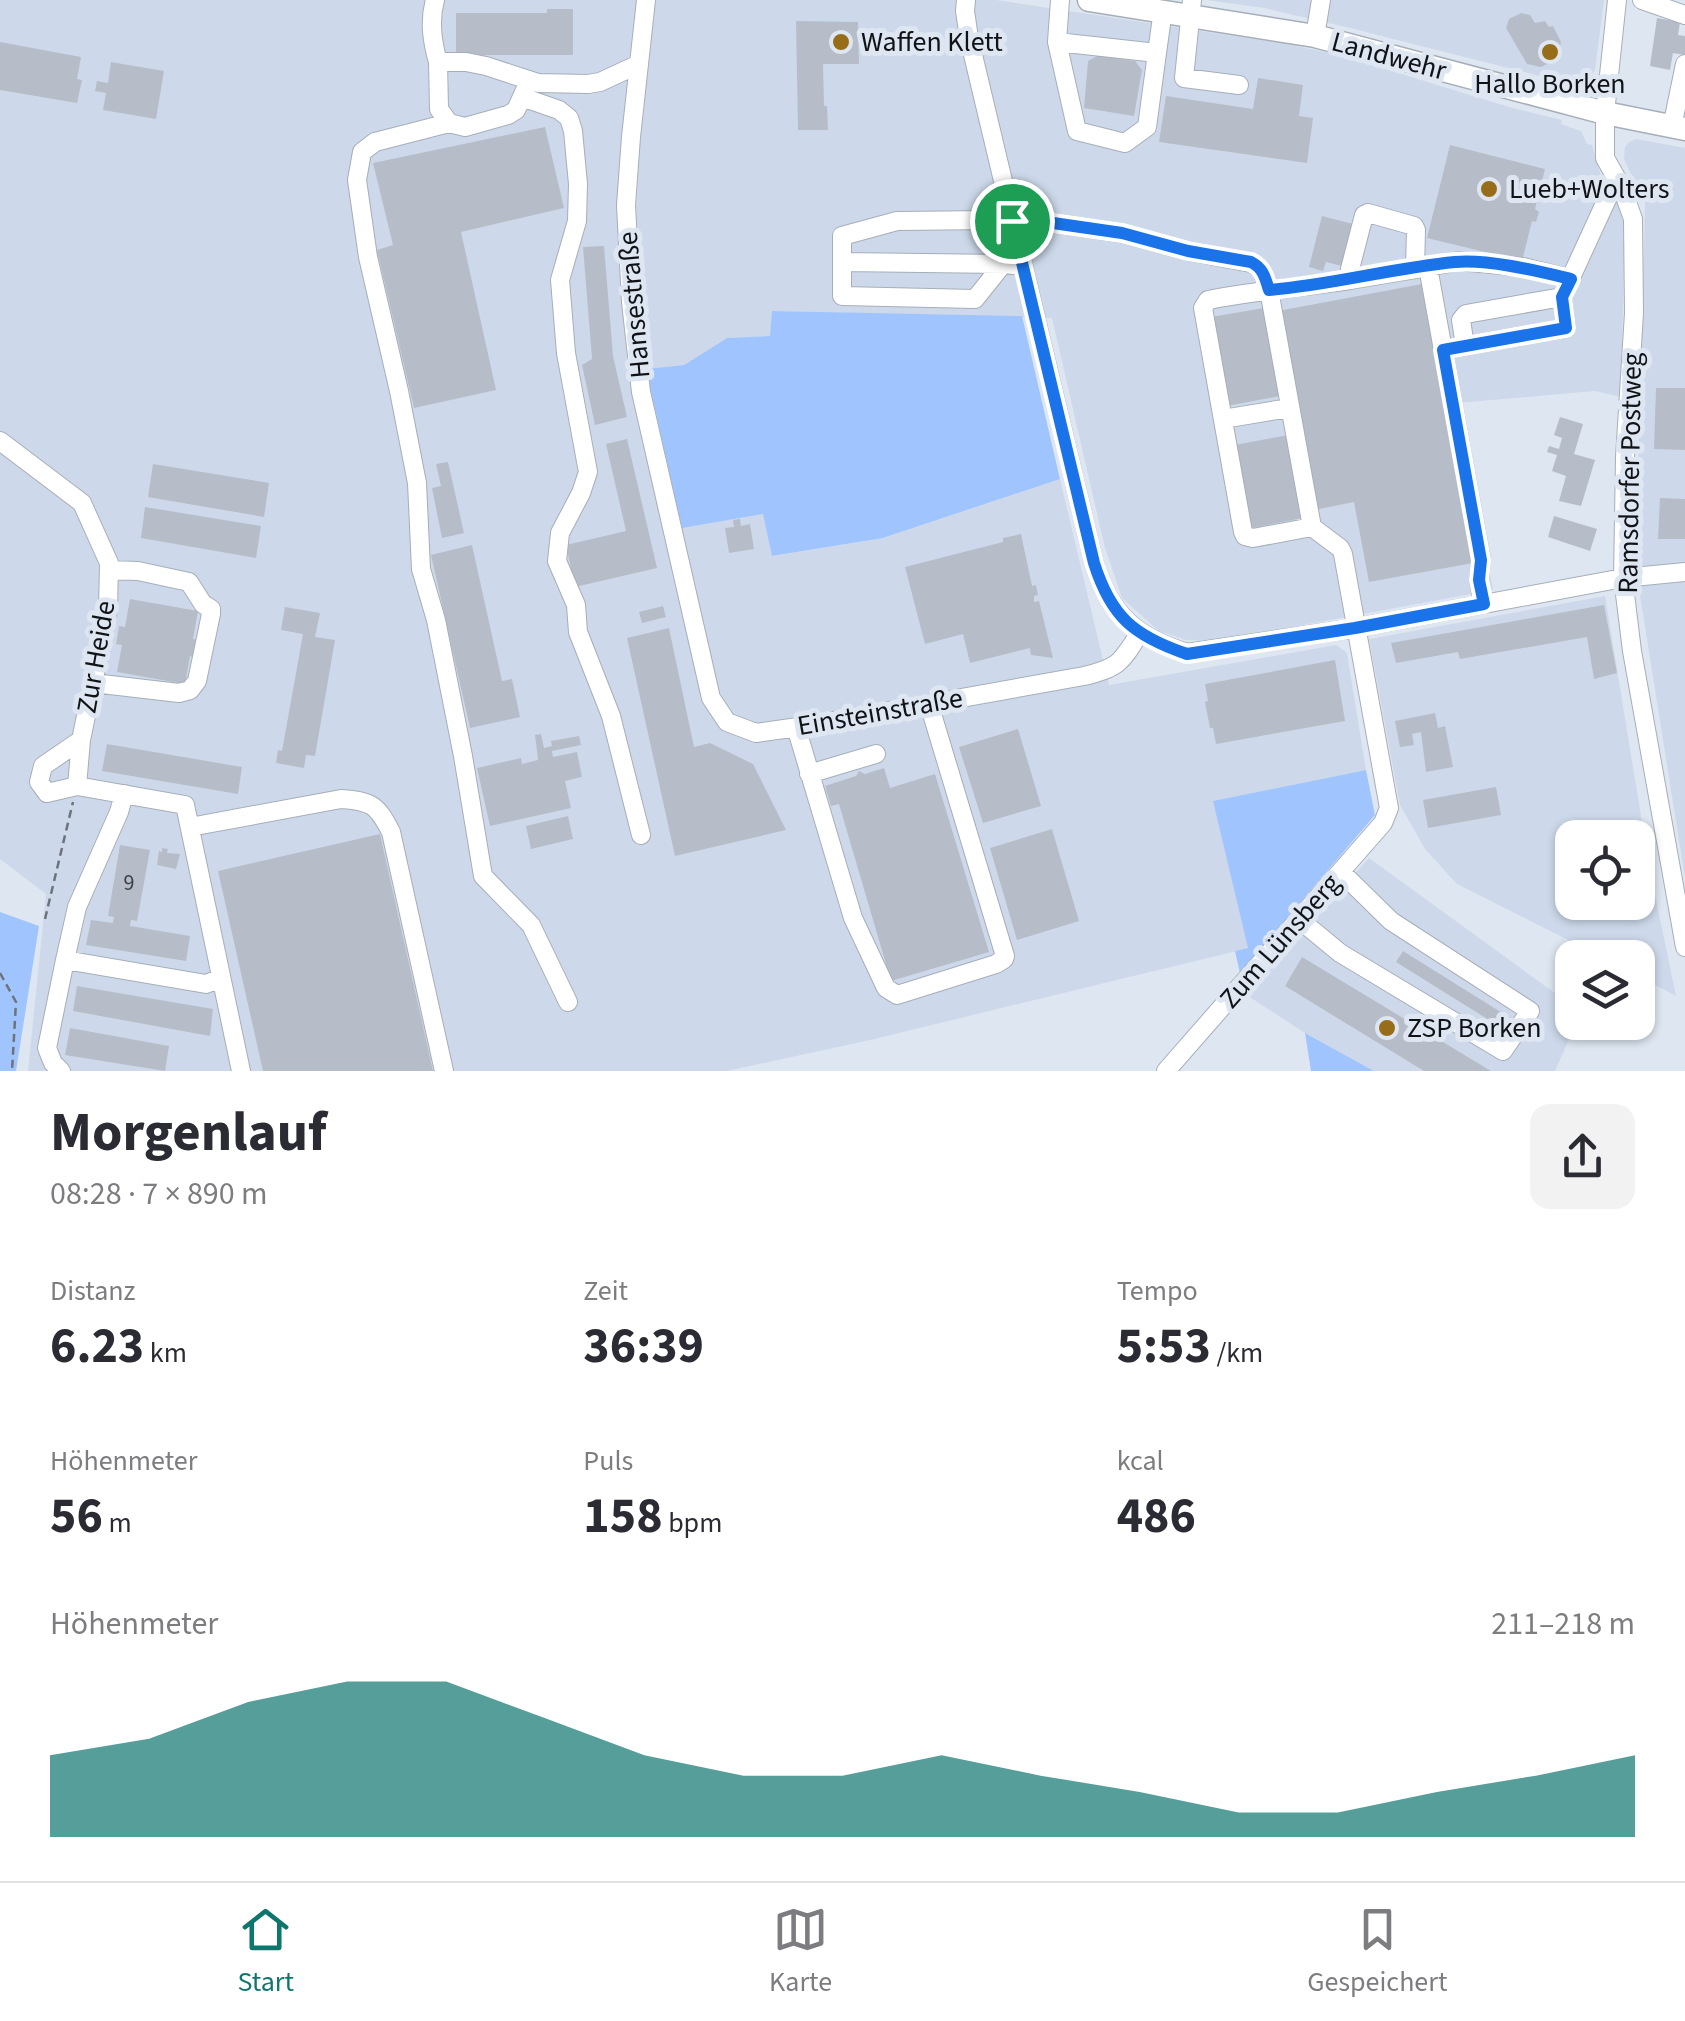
<!DOCTYPE html>
<html lang="de">
<head>
<meta charset="utf-8">
<style>
  :root { --surface:#fff; --page:#f2f2f3; --text:#2b2b33; --muted:#7c7c81; --line:#e1e1e2; --accent:#0f766e }
  body { margin:0; font-family:"Source Sans 3",sans-serif; background:var(--page); color:var(--text); height:100vh; display:flex; flex-direction:column; font-size:38px; white-space:nowrap }
  * { box-sizing:border-box; margin:0 }
  p { font-size:32px; color:var(--muted) }
  .icon { flex:none; width:55px; height:55px; fill:none; stroke:currentColor; stroke-width:2; stroke-linecap:round; stroke-linejoin:round }
  .map { position:relative; height:1071px; overflow:hidden }
  .drawer { display:flex; flex-direction:column; background:var(--surface); flex:1 }
  .drawer>* { flex:none }
  .controls { position:absolute; left:1555px; top:820px; display:grid; gap:20px }
  .controls a { display:grid; place-items:center; width:100px; height:100px; border-radius:20px; background:var(--surface); box-shadow:0 2px 8px #0004; font-size:50px }
  .pin { position:absolute; display:grid; place-items:center; width:85px; height:85px; color:#fff; margin:-42px; border:5px solid #fff; border-radius:50%; box-shadow:0 2px 10px #0007 }
  .round { display:grid; place-items:center; flex:none; width:105px; height:105px; border-radius:20px; background:var(--page) }
  .overview { display:flex; align-items:center; justify-content:space-between; height:170px; padding:0 50px }
  h1 { font-size:55px; font-weight:700; line-height:75px }
  .metrics { display:grid; grid-template-columns:repeat(3,1fr); gap:15px; height:170px; padding:10px 50px }
  .metrics div { display:grid; align-content:center }
  .metrics b { font-size:50px; font-weight:700 }
  .metrics small { font-size:28px; font-weight:400 }
  .metrics p { font-size:28px }
  .chart { height:280px; padding:20px 50px }
  .chart p { display:flex; justify-content:space-between }
  .chart svg { width:100%; height:180px; margin-top:10px; fill:var(--accent); opacity:.7 }
  .tab-bar { display:flex; justify-content:space-around; align-items:center; height:140px; border-top:2px solid var(--line); background:var(--surface); font-size:28px; color:var(--muted) }
  .tab-bar a { display:grid; justify-items:center; gap:5px }
  .tab-bar .selected { color:var(--accent) }
  .map>svg:first-child { display:block }
</style>
</head>
<body>
<div class="map">
<svg width="1685" height="1071" viewBox="0 0 1685 1071">
  <rect width="100%" height="100%" fill="#dee6f1"/>
  <path fill="#cdd9ea" fill-rule="evenodd" d="M0 0H637L627 218 625 339 665 530 763 514 773 556 883 538 1060 479 1109 685 1336 645 1347 653 1366 770 1214 801 1249 948 870 1040 727 1071H28L46 894 0 859Z
    M656 0H996L1287 44 1343 56 1509 107 1562 120 1561 124 1581 131 1587 144 1592 145 1601 176 1618 198 1625 216 1621 397 1595 391 1458 403 1493 590 1215 641 1186 640 1159 631 1122 598 1105 548 1052 318 773 311 770 336 727 338 684 365 646 369 636 209 645 67Z
    M1207 0H1604L1595 70 1589 82 1580 86 1346 27 1264 8Z
    M1636 139 1685 148V878L1639 589 1637 517 1645 206 1644 193 1630 172 1624 159 1625 147 1629 142Z
    M1605 596 1650 871 1676 996 1638 976V958L1602 957 1457 884 1425 849 1400 805 1369 639ZM1572 838H1638V902H1572Z
    M1369 858 1563 999 1572 1011 1575 1026 1555 1071H1374L1305 1033 1245 994Z"/>
  <path fill="#a0c5fe" d="M772 311 1022 316 1060 479 883 538 772 556 763 514 682 528 646 369 684 365 727 338 770 336Z
    M1366 770 1375 815 1240 973 1235 951 1248 948 1213 801Z
    M0 912 39 926 16 1071H0Z
    M1305 1033 1374 1071H1311Z"/>
  <path fill="#b6bdc8" d="M547 9H573V55H456V13H547Z
    M1521 13 1530 15 1535 23 1545 21 1549 27 1553 26 1561 42 1557 59 1541 67 1527 64 1506 28 1509 19Z
    M1657 18 1680 22 1678 35 1685 36V55L1673 53 1670 70 1650 66Z
    M796 21 858 22 859 64H823L824 106H827L828 130H798Z
    M0 42 81 57 77 79 82 80 77 103 0 90Z
    M1097 56 1135 61 1142 70 1134 116 1084 108 1088 61Z
    M111 62 164 71 156 119 103 110 106 93 95 91 97 81 108 83Z
    M1258 78 1303 85 1299 116 1313 118 1307 163 1159 142 1166 96 1253 109Z
    M545 127 564 208 461 232 496 390 414 408 377 250 393 245 373 163Z
    M1450 145 1545 169 1535 209 1539 212 1536 222 1532 221 1522 261 1427 238Z
    M1322 216 1353 224 1342 266 1326 262 1323 271 1309 267Z
    M604 246 613 356 627 417 595 425 582 365 592 359 583 247Z
    M1422 284 1473 563 1369 582 1354 502 1314 510 1278 311Z
    M1264 308 1280 396 1227 406 1211 317Z
    M1656 388H1685V450L1654 449Z
    M1560 417 1583 424 1574 454 1595 460 1581 506 1559 501 1566 476 1552 471 1557 455 1547 452 1549 446 1559 449 1562 438 1554 435Z
    M1288 435 1303 518 1251 528 1235 445Z
    M627 439 657 568 575 587 566 545 626 531 606 444Z
    M448 462 464 533 442 538 432 488 441 486 436 464Z
    M153 464 269 483 264 517 148 497Z
    M1660 498 1685 499V539H1658Z
    M145 507 261 526 256 558 141 538Z
    M1554 516 1597 529 1590 551 1548 537Z
    M740 519 741 526 750 524 754 549 729 553 725 528 734 527 733 520Z
    M1021 534 1032 586 1036 585 1038 595 1034 596V602L1039 601 1053 658 1031 655 1030 648 970 663 963 634 925 644 905 567 1003 542V538Z
    M472 545 502 681 512 679 520 717 470 728 431 555Z
    M130 599 198 611 193 639 197 640 194 657 190 656 185 684 117 672 122 645 116 644 119 626 125 627Z
    M1604 605 1617 673 1594 679 1587 637 1460 659 1458 652 1396 663 1391 643Z
    M663 606 666 617 642 623 639 612Z
    M285 607 320 613 315 637 335 640 315 756 306 755 304 768 276 763 278 750 282 751 303 634 281 630Z
    M669 628 694 747 710 743 753 764 786 830 675 856 627 638Z
    M1335 660 1345 721 1216 744 1213 728H1210L1205 702 1208 701 1205 684Z
    M1435 713 1438 728 1445 726 1453 767 1426 772 1421 732 1412 734 1414 745 1400 747 1395 721Z
    M1018 729 1041 806 983 823 959 747Z
    M541 734 544 748 552 746 551 741 579 736 581 745 552 751 553 757 577 752 582 777 565 781 571 808 490 826 477 768 521 758 522 764 538 760 535 735Z
    M107 744 242 767 238 794 102 771Z
    M884 768 890 788 935 774 989 952 891 981 839 804 831 806 825 786 856 776 859 771 865 774Z
    M1496 787 1501 815 1428 828 1423 800Z
    M568 816 573 839 531 849 526 826Z
    M1052 829 1079 921 1017 940 990 848Z
    M380 834 433 1071H263L218 871Z
    M120 845 150 850 137 921 131 920 130 926 190 936 186 961 86 945 91 920 113 923 114 917 108 916Z
    M162 848 168 849 167 853 180 854 176 869 157 865 159 851 162 852Z
    M1403 951 1512 1019 1505 1030 1396 962Z
    M1302 957 1491 1071H1424L1285 986Z
    M77 986 213 1009 210 1036 73 1011Z
    M70 1028 169 1046 165 1071 65 1055Z"/>
  <g fill="none" stroke-linecap="round" stroke-linejoin="round">
    <defs>
      <path id="minor" d="M435 0C429 21 432 41 438 62H466L486 66 538 83 588 84 600 82 639 64
        M646 0 631 137 626 205 631 302 641 392 711 698 727 722 756 733 805 726 1084 676C1118 668 1121 663 1139 634
        M966 0 965 11 969 38 1094 563C1110 615 1136 637 1187 653L1355 628 1623 578 1685 572
        M1060 0 1057 42 1157 53 1163 10
        M1192 0 1184 78 1239 85
        M1617 0 1605 113V158L1622 188 1633 219 1634 313 1625 457 1623 578 1632 651 1685 947
        M1642 0 1685 15
        M1315 36 1321 0
        M1057 42 1077 131 1125 143 1147 127 1157 53
        M438 62 439 109 449 123 465 127 508 115 516 110 526 88
        M522 97 559 110 569 118 573 131 578 184 577 221 560 280 566 353 588 472 581 493 560 533 557 561 576 605 578 632 611 716 641 835
        M449 123 375 142 362 152 357 180 368 257 399 391 417 483 421 569 436 620 463 756 483 876 531 925 568 1002
        M1672 127 1685 64
        M842 262 1003 264
        M1023 266 1003 264 975 299 842 296V236L897 221 992 220 1053 223 1121 233 1188 251 1251 263C1263 268 1265 277 1269 290L1312 527 1253 538 1245 536 1243 532 1203 308 1208 300C1255 291 1303 287 1350 280
        M1415 269 1416 230 1414 226 1368 213 1364 215 1350 269V280L1428 267
        M1465 346 1461 320 1466 314 1562 297
        M1443 350 1428 267 1459 261 1523 267 1571 279
        M1223 419 1289 408
        M0 441 82 503 109 563 108 610 81 740 77 786 47 793 39 782 43 766 81 740
        M1483 604 1479 580 1481 559 1443 350 1566 328 1562 297 1607 199 1618 181
        M93 683 179 693 190 690 197 681 211 614V609L203 604 189 582 138 571 109 570
        M796 727 853 918 886 988 897 995 996 964 1004 959 1005 956 929 704
        M809 774 876 754
        M77 786 185 805 241 1071
        M190 827 341 799C372 801 377 805 391 832L444 1071
        M1300 920 1340 953 1503 1051 1530 1011 1391 921 1341 872
        M65 960 206 984 221 978
        M61 1071 53 1063 47 1048 65 960 77 907 119 812 124 794
        M1166 1071 1383 823 1389 808 1343 554 1340 548 1312 527"/>
      <path id="major" d="M1089 0 1315 36 1605 113 1685 129"/>
    </defs>
    <use href="#minor" stroke="#a6aeb9" stroke-width="20"/>
    <use href="#major" stroke="#a6aeb9" stroke-width="25"/>
    <path stroke="#6e737a" stroke-width="2.5" stroke-dasharray="8 5" stroke-linecap="butt" d="M45 919 73 802
      M0 973 16 1002 12 1071"/>
    <use href="#minor" stroke="#fff" stroke-width="18"/>
    <use href="#major" stroke="#fff" stroke-width="22"/>
  </g>
  <g fill="none" stroke-linecap="round" stroke-linejoin="round">
    <defs>
      <path id="route" d="M1012 221 1053 223 1122 233 1188 251 1251 262C1263 268 1265 277 1269 290 1332 285 1392 268 1455 262 1489 259 1537 271 1571 279L1562 297 1566 328 1443 350 1481 560 1479 580 1484 604 1355 628 1187 654C1134 636 1111 617 1094 563Z"/>
    </defs>
    <use href="#route" stroke="#fff" stroke-width="20"/>
    <use href="#route" stroke="#1a73e8" stroke-width="12"/>
  </g>
  <g fill="#976d1a" stroke="#dee6f1" stroke-width="4">
    <circle cx="841" cy="42" r="10"/>
    <circle cx="1550" cy="52" r="10"/>
    <circle cx="1489" cy="189" r="10"/>
    <circle cx="1387" cy="1028" r="10"/>
  </g>
  <g text-anchor="middle" dominant-baseline="central" stroke-width="10" stroke-linejoin="round" paint-order="stroke">
    <g font-size="22" fill="#3a3d42">
      <text x="129" y="883">9</text>
    </g>
    <g font-size="28" fill="#101216" stroke="#dee6f1" text-anchor="start">
      <text x="861" y="42">Waffen Klett</text>
      <text x="1550" y="84" text-anchor="middle">Hallo Borken</text>
      <text x="1509" y="189">Lueb+Wolters</text>
      <text x="1407" y="1028">ZSP Borken</text>
    </g>
    <g font-size="28" fill="#101216" stroke="#dee6f1">
      <text transform="translate(1389 56) rotate(15)">Landwehr</text>
      <text transform="translate(634 305) rotate(-95)">Hansestraße</text>
      <text transform="translate(1630 473) rotate(-89)">Ramsdorfer Postweg</text>
      <text transform="translate(96 657) rotate(-80)">Zur Heide</text>
      <text transform="translate(880 712) rotate(-10)">Einsteinstraße</text>
      <text transform="translate(1280 941) rotate(-49)">Zum Lünsberg</text>
    </g>
  </g>
</svg>
<div class="controls">
<a><svg class="icon" aria-label="locate" viewBox="0 0 24 24"><circle cx="12" cy="12" r="6"/><path d="M12 2v4M12 18v4M2 12h4M18 12h4"/></svg></a>
<a><svg class="icon" aria-label="layers" viewBox="0 0 24 24"><path d="M12 4l9 5-9 5-9-5zM3 14l9 5 9-5"/></svg></a>
</div>
<div class="pin" style="left:1012px;top:221px;background:#1e9e55"><svg class="icon" aria-label="arrive" viewBox="0 0 24 24"><path d="M6 21V4h12l-3 4 3 4H6"/></svg></div>
</div>
<section class="drawer">
<div class="overview"><div><h1>Morgenlauf</h1><p>08:28 · 7 × 890 m</p></div><a class="round"><svg class="icon" aria-label="share" viewBox="0 0 24 24"><path d="M12 15V3M7 8l5-5 5 5M5 13v7h14v-7"/></svg></a></div>
<div class="metrics">
<div><p>Distanz</p><b>6.23<small> km</small></b></div>
<div><p>Zeit</p><b>36:39</b></div>
<div><p>Tempo</p><b>5:53<small> /km</small></b></div>
</div>
<div class="metrics">
<div><p>Höhenmeter</p><b>56<small> m</small></b></div>
<div><p>Puls</p><b>158<small> bpm</small></b></div>
<div><p>kcal</p><b>486</b></div>
</div>
<div class="chart"><p><span>Höhenmeter</span>211–218 m</p>
<svg viewBox="0 0 160 44" preserveAspectRatio="none"><path d="M0 44V24L10 20L20 11L30 6L40 6L50 15L60 24L70 29L80 29L90 24L100 29L110 33L120 38L130 38L140 33L150 29L160 24V44z"/></svg>
</div>
</section>
<nav class="tab-bar">
<a class="selected"><svg class="icon" aria-label="home" viewBox="0 0 24 24"><path d="M3 11l9-7 9 7M6 9v11h12V9"/></svg>Start</a>
<a><svg class="icon" aria-label="map" viewBox="0 0 24 24"><path d="M3 6l6-2 6 2 6-2v14l-6 2-6-2-6 2zM9 4v14M15 6v14"/></svg>Karte</a>
<a><svg class="icon" aria-label="saved" viewBox="0 0 24 24"><path d="M7 4h10v16l-5-4-5 4z"/></svg>Gespeichert</a>
</nav>
</body>
</html>
